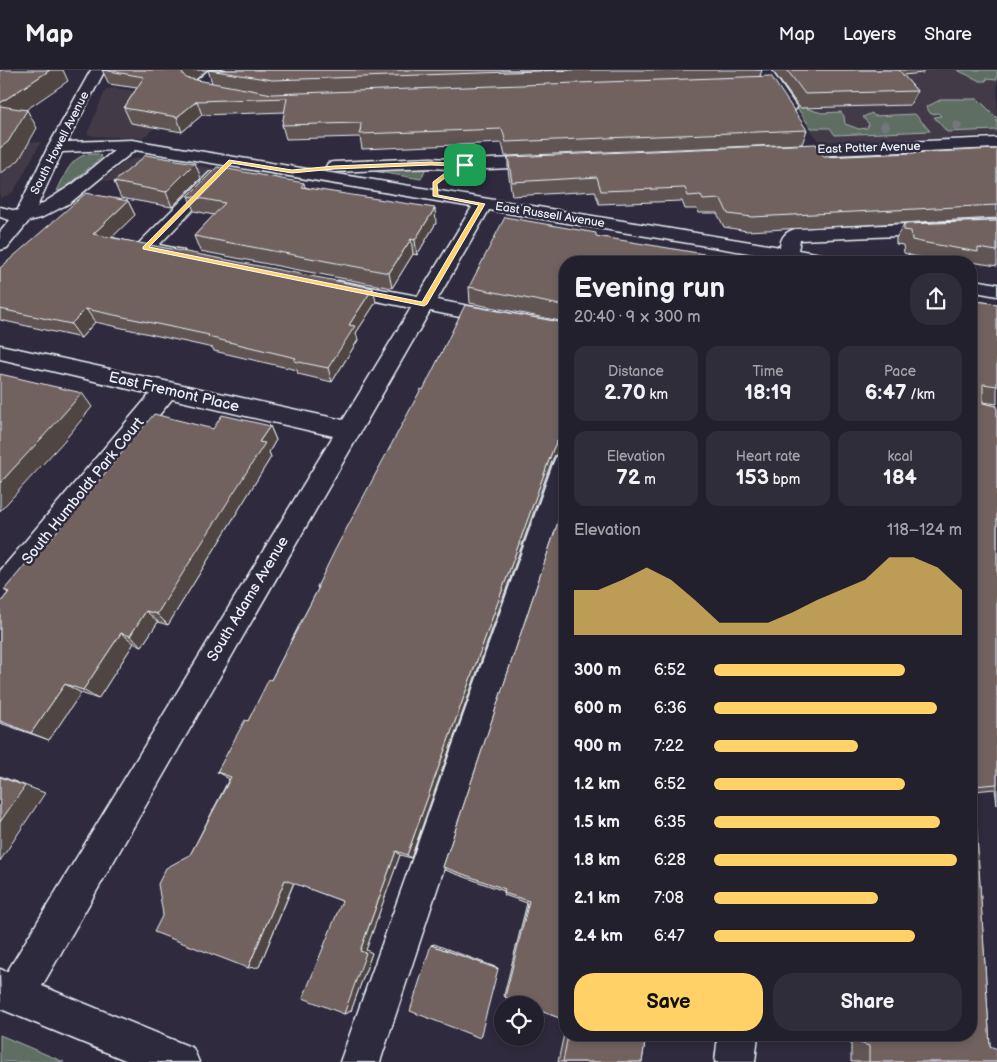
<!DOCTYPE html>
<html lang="en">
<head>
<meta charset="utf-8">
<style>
  :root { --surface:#23202e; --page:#2f2d3a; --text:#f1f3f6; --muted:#a3a3aa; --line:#403e4a; --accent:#ffd166 }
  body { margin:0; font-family:"Balsamiq Sans",sans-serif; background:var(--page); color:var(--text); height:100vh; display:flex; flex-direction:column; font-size:19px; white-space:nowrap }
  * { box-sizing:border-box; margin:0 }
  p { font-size:16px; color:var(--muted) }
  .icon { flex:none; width:28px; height:28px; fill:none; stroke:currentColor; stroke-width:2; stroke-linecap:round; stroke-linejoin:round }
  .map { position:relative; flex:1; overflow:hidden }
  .side { position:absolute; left:559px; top:186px; width:418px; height:785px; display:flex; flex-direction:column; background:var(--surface); border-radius:20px; box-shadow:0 2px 8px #0003,0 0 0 1px var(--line) }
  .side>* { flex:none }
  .fabs { position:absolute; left:494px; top:926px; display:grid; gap:10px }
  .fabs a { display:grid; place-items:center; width:50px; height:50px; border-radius:50%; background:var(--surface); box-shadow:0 2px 8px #0003,0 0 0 1px var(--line); font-size:25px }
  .pin { position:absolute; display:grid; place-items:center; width:42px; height:42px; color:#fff; margin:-21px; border-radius:10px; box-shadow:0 2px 8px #0006 }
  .round { display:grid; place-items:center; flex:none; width:52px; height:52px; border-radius:20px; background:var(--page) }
  .overview { display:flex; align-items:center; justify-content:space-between; height:85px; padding:0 15px }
  h1 { font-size:28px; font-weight:600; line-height:38px }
  .stats { display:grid; grid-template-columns:repeat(3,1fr); gap:8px; height:85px; padding:5px 15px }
  .stats div { display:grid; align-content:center; border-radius:12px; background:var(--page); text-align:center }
  .stats b { font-size:21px; font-weight:600 }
  .stats small { font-size:14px; font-weight:400 }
  .stats p { font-size:14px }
  .chart { height:140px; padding:10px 15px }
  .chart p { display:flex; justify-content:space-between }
  .chart svg { width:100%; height:90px; margin-top:5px; fill:var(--accent); opacity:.7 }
  .action { display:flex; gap:10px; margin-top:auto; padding:10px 15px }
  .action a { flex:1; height:58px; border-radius:20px; background:var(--accent); color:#111; font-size:20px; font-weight:600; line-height:58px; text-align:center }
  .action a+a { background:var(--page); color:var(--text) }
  ul { padding:0 15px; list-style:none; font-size:16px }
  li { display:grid; grid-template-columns:80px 60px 1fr; align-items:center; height:38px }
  li i { height:12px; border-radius:6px; background:var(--accent) }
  header { display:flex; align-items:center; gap:30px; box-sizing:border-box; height:70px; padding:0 25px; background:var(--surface); border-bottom:1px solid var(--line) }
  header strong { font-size:24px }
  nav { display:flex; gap:28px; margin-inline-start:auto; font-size:18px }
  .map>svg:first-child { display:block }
</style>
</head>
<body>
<header>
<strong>Map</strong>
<nav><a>Map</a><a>Layers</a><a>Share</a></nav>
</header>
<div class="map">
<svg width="997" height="992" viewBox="0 0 997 992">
  <rect width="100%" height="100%" fill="#2f2a3d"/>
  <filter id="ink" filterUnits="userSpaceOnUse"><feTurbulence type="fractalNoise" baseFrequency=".02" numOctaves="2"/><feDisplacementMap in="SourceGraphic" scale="10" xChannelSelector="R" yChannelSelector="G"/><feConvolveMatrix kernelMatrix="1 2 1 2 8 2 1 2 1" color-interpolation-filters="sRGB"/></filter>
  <g filter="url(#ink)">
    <path fill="#433b47" d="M770 0H997V65L950 67 949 72H941L931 68 819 72Z
      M115 18 189 30 142 68 93 66 87 64 106 19Z
      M0 67 30 72H41L14 121 8 125 0 128Z
      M141 87H146L217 99 189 126 103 110 126 91Z"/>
    <path fill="#5f6e64" stroke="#a4b0ae" d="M957 0H997V10L986 9V11H980Z
      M796 2 780 11 808 39 822 43 841 42 844 46 845 54 859 59 867 58 869 54 863 47 872 43 874 46 915 44 930 61 835 65 830 58H811L773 3Z
      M942 29H978L997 48V60L947 62 934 47 941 46 938 43 931 44 926 37Z
      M89 84H99L102 87 63 120 57 121C65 105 70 87 89 84Z
      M426 98 421 109 367 100Z
      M0 965 64 992H0Z"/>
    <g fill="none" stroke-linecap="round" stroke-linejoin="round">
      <defs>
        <path id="minor" d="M91 0H105L67 72 132 70 780 177C781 167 785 162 795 159L997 150V162L800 170 798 180 843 188 846 192H804L489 140 437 230 565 254V268L430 241 42 916 193 978 199 992H130L1 939 0 899 7 902 333 366 172 329 10 531 0 534V501L150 324 0 289V275L343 350 411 238 338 223 331 221 328 217 331 213 338 211 418 226 472 137 135 80 70 133 41 148 29 151 7 178 0 180V162L10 150 0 147V137L17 141 48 77ZM115 80 73 114 37 137 62 82Z
          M209 0H225L208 15 227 19 229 22 227 25 222 26 191 20 189 17Z
          M757 0H771L797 38 794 41H784Z
          M997 68V78L784 87 778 86 776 82 778 78 784 77Z
          M546 87 552 88 554 92 552 96 465 100 431 98 334 102 328 101 326 97 328 93 334 92 431 88 465 90Z
          M216 101 222 102 225 106 222 110 159 175 183 180 186 184 183 188 176 190 138 182 135 178 138 174 210 102Z
          M970 209 997 214V226L970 221Z
          M565 384V432L380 992H340L553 394 556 387Z
          M718 965H758L755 992H715Z"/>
      </defs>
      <use href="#minor" stroke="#e8f1f8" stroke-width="3"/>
      <use href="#minor" fill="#2f2a3d" fill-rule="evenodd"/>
    </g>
    <g fill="#73777f">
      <circle cx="885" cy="56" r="4.5"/>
      <circle cx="957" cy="56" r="4.5"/>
    </g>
    <path fill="#615452" stroke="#e8f1f8" d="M102 0H207L195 10 212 13 208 0H762L760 6 807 60 802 74 505 86 502 73 362 79 360 67 286 69 282 55 285 42 202 45 182 62 131 53 124 38 137 18 109 14Z
      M772 0H924L923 3 903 5 917 21 910 35 800 38Z
      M997 79V148L747 161 724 157 717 143H699L697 139H685L682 131 599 134 595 121 512 126 508 100V87H824Z
      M201 108 172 137 121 128 114 112Z
      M304 113 305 117 436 153 417 185 413 184 392 218 200 181 194 166 214 145 194 141 188 126Z
      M128 131 135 145 112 167 376 232 356 263 358 270 332 312 298 304 297 300 214 281 213 278 95 252 81 268 0 250V198Z
      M997 151V196L971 192 970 194V192H952L913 186 904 183 903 175 896 174V168L904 154Z
      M596 166 565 192V252L470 233 469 217Z
      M970 230 997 234V334L983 332V333L997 336V735L995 719 974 721 990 976 997 992H851V971L835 965H970Z
      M565 253V383L555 385 551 393 411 788 400 785 366 880 372 883 351 941 344 944 342 831 294 813 259 897 163 844 190 785 229 709 217 702 248 651 271 610 318 519 317 517 423 320Z
      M270 356 276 370 269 382 271 387 168 555 158 552 142 576 134 573 98 629 81 623 49 670 0 653V533L8 523 4 520 33 490 213 359Z
      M565 431V950L505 927 504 925 527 833 504 825V821L445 800 443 797Z
      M565 959V965H646L642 992H558Z"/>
    <path fill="#4f4542" stroke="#e8f1f8" d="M50 0H63L68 11 7 53 0 42V33Z
      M185 0H207L187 17 182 3Z
      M197 31 202 45 182 62 177 47Z
      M27 40 37 58 19 90 0 104V78Z
      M195 93 201 108 172 137 166 122Z
      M128 131 135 145 101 178 93 164Z
      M435 138 436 153 417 185 415 170Z
      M411 169 413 184 392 218 389 203Z
      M373 218 376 232 356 263 358 270 332 312 328 298 349 255Z
      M86 239 95 252 81 268 71 254Z
      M82 323 92 337 64 371 0 441V413Z
      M270 356 276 370 269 382 271 387 168 555 157 544 259 372Z
      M565 369V383L555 385 551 393 411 788 407 785 553 379 557 371Z
      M146 541 158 552 142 576 130 566Z
      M121 563 134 573 98 629 83 620Z
      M65 614 81 623 49 670 31 663Z
      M0 706 45 723 0 791Z
      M396 781 400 785 366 880 372 883 351 941 344 944 360 881Z
      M285 810 294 812 259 897 248 898Z
      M434 874 498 898V899L431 875Z"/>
    <path fill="#71625f" stroke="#e8f1f8" d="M0 0H50L0 33Z
      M103 0H185L182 3 186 8 272 24 771 6 807 60 506 72 502 59 360 64 361 53 282 55 287 28 197 31 177 47 124 38 144 7Z
      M209 0H569L272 10Z
      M787 0H899L917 21 805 24Z
      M0 36 27 40 8 72 0 78Z
      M816 74 824 87 997 79V135L752 147 728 144 721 129 703 130 701 125 688 126 685 118 601 121 597 107 512 112 508 87Z
      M146 85 195 93 166 122 114 112Z
      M217 97 304 113 301 117 435 138 415 170 411 169 389 203 194 166 225 133 188 126Z
      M86 123 128 131 93 164 373 218 349 255 355 256 328 298 294 291 296 288 208 267 209 265 86 239 71 254 0 239V198Z
      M505 147 596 163V166L752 192H565V236L469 217Z
      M997 151V181L978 178V182L921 172 912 170 911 161 904 160V154Z
      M970 230 997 234V316L983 314V333L997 336V714L974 716 990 976 997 979V992H869V976L851 970 852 965H970Z
      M465 235 565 253V369L557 371 553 379 407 785 396 781 360 881 366 883 344 944 303 928 342 831 285 810 248 898 154 862 163 844 158 814 166 798 190 785 231 707 217 702 245 650 248 651 269 609 271 610 319 517H317L335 480 421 319 423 320Z
      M0 304 82 323 52 357 0 413Z
      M154 344 213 359 222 345 270 356 259 372 265 373 157 544 146 541 130 566 121 563 83 620 65 614 31 663 0 651V533L9 522 4 520 30 489 33 490Z
      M565 431V950L535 939V935H525L505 927 529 831 504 823 505 819 443 797Z
      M0 707 25 716 0 752Z
      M431 875 498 899 480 968 410 941Z
      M568 965H646L642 992H563Z"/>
  </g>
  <path fill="#ffd166" stroke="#fff" fill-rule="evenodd" d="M229 90 292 100 334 96 431 92 465 94 467 96 453 102 437 114 438 125 485 134 427 234 424 236 143 179V177ZM232 93 292 103 334 99 431 95 458 96 449 100 433 112V126L479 135 422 232 149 177Z"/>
  <g text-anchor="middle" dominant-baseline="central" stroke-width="5" stroke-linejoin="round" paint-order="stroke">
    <g font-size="12" fill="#e8f1f8" stroke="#2f2a3d">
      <text transform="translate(60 73) rotate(-63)">South Howell Avenue</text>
      <text transform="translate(869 78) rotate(-2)">East Potter Avenue</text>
      <text transform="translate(550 145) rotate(9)">East Russell Avenue</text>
    </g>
    <g font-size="15" fill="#e8f1f8" stroke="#2f2a3d">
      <text transform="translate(174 322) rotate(13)">East Fremont Place</text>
      <text transform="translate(83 421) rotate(-51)">South Humboldt Park Court</text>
      <text transform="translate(248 529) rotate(-59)">South Adams Avenue</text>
    </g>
  </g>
</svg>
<div class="fabs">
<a><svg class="icon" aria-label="locate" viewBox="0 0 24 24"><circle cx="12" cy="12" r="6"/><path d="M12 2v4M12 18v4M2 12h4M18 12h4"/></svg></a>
</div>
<div class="pin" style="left:465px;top:95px;background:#1e9e55"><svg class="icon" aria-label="arrive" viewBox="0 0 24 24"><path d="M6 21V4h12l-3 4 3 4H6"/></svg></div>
<section class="side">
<div class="overview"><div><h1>Evening run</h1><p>20:40 · 9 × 300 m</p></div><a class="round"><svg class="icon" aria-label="share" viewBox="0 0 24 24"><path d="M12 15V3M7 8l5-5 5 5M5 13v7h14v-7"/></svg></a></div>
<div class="stats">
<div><p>Distance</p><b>2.70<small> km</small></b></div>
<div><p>Time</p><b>18:19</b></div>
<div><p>Pace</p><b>6:47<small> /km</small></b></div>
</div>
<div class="stats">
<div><p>Elevation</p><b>72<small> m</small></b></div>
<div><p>Heart rate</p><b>153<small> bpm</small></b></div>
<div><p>kcal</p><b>184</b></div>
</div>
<div class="chart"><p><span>Elevation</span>118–124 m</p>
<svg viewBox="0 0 160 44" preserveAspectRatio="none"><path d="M0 44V22L10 22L20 17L30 11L40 17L50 27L60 38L70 38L80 38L90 33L100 27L110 22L120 17L130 6L140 6L150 11L160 22V44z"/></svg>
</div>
<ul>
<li><b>300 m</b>6:52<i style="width:77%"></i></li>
<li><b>600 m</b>6:36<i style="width:90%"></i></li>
<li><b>900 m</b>7:22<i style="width:58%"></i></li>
<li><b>1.2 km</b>6:52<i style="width:77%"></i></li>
<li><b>1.5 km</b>6:35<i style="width:91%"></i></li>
<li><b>1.8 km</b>6:28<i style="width:98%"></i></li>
<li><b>2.1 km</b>7:08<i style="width:66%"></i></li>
<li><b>2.4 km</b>6:47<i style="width:81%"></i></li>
</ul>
<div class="action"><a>Save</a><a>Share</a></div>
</section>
</div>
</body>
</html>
